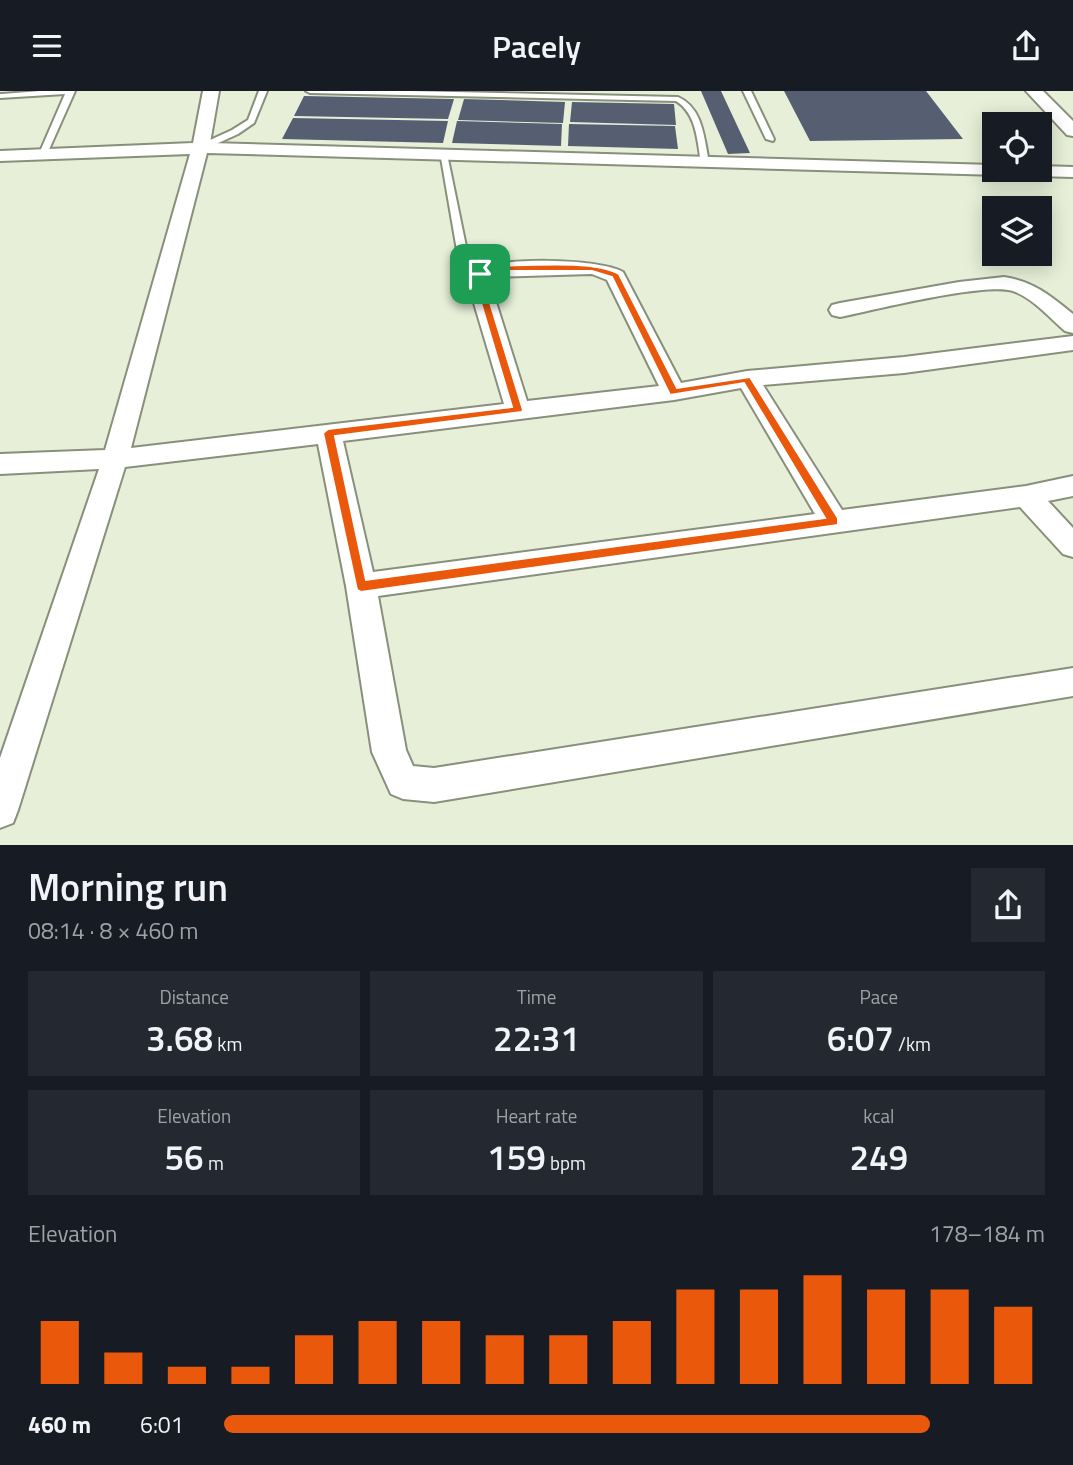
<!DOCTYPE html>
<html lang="en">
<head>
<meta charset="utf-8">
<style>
  :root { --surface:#171b24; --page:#242831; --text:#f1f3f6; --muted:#9ea1a6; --accent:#ea580c }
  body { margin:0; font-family:"Titillium Web",sans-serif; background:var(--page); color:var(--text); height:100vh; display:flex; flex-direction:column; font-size:26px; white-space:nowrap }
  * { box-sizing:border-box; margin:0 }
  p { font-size:23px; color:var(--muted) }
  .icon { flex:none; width:38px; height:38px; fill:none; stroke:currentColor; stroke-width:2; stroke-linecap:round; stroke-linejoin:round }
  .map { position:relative; height:754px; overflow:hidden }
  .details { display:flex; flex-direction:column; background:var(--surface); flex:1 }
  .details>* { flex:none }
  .controls { position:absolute; left:982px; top:21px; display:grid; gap:14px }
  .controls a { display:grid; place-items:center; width:70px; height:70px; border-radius:0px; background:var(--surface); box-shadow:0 4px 18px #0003; font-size:35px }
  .pin { position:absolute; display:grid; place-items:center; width:60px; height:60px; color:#fff; margin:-30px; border-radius:14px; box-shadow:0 4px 10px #0006 }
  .round { display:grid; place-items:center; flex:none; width:74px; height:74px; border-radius:0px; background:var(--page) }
  .headline { display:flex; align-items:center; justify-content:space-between; height:119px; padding:0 28px }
  h1 { font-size:38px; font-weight:600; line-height:52px }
  .metrics { display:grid; grid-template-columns:repeat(3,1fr); gap:10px; height:119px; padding:7px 28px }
  .metrics div { display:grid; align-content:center; border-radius:0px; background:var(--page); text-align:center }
  .metrics b { font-size:35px; font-weight:600 }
  .metrics small { font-size:19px; font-weight:400 }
  .metrics p { font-size:19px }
  .chart { height:196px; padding:14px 28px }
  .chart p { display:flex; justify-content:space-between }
  .chart svg { width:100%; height:126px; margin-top:7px; stroke:var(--accent); stroke-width:6 }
  ul { padding:0 28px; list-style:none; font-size:23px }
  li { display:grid; grid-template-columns:112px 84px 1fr; align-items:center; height:52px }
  li i { height:18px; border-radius:9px; background:var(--accent) }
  header { display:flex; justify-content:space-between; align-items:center; height:91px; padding:0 28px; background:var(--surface); font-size:32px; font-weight:600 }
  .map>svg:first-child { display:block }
</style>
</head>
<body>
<header><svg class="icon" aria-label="menu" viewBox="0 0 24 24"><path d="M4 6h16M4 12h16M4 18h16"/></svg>Pacely<svg class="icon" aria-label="share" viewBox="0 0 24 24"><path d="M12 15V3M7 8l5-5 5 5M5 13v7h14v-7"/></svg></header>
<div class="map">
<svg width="1073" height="755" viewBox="0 0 1073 755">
  <rect width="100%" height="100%" fill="#e7efd8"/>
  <path fill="#565f72" d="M701 0H721L750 62 728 63Z
    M784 0H926L963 48 810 50Z
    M304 5 454 8 448 28 294 25Z
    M464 8 565 11 563 32 458 29Z
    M572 11 674 13 676 34 570 31Z
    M293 27 448 30 443 52 282 48Z
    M457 30 562 33 561 55 452 52Z
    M569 33 675 35 678 58 568 55Z"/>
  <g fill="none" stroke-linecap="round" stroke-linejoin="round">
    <defs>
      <path id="lane" d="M40 0H75L47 63 43 65 39 63 65 3 0 7V3H2Z
        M259 0H267L254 32 238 43 203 59H197V55L232 39 248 29Z
        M306 0H412L678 6C703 17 704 47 709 71L705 73 701 71C697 50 697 23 676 10L310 2Z
        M743 0H751L774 48 773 50 766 48Z
        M440 61 447 63 469 170 483 181V185H477L459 171Z"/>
      <path id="street" d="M203 0H219L210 52 994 74V79H1040V75L1073 76V86L207 62 131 357 504 313 468 192 473 179C498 166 598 167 623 181L681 292 747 280 904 266 1073 245V259L904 282 763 294 842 419 1026 395 1073 385V405L1048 410 1073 437V466L1063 463 1020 416 378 505 406 659 413 675 434 677 1073 577V605L434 711 403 708 391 703 372 661 346 495 318 353 125 376 18 719 13 732 0 737V667L99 378 0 383V363L105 359 190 63 0 70V60L193 52ZM592 183 607 189 659 295 527 310 490 192V186ZM741 297 815 423 373 481 343 350 674 309Z
        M1026 0H1043L1073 30V45L1067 44Z
        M1004 186C1033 190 1051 205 1073 223V242L1065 240C1050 227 1033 207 1013 200 985 191 874 219 840 226L832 224 829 219 832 214 840 212 959 191Z"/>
    </defs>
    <use href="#lane" stroke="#888f7a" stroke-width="4"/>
    <use href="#street" stroke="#888f7a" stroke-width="4"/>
    <use href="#lane" fill="#fff" fill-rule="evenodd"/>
    <use href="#street" fill="#fff" fill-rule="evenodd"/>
  </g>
  <path fill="#ea580c" stroke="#fff" stroke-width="2" fill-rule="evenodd" d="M490 175C522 175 594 168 619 183L677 297 750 286 838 427V434L361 501 357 499 323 342 328 338 512 316 475 192 476 181ZM492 180H592L612 186 670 304 744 292 825 427 366 489 335 345 522 321 523 319 484 192V184Z"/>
</svg>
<div class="controls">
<a><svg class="icon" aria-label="locate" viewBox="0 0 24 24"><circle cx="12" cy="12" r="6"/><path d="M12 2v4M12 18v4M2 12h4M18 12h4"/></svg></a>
<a><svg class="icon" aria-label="layers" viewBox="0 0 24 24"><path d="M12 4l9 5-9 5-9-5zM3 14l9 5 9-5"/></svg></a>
</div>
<div class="pin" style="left:480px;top:183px;background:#1e9e55"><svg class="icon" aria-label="arrive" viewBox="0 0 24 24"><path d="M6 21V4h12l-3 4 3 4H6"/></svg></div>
</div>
<section class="details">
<div class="headline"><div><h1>Morning run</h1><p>08:14 · 8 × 460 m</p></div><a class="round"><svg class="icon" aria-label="share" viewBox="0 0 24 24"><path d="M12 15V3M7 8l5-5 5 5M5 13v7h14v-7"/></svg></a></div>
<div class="metrics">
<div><p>Distance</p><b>3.68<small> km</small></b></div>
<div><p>Time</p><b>22:31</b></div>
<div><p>Pace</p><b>6:07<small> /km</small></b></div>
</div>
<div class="metrics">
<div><p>Elevation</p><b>56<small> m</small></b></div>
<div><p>Heart rate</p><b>159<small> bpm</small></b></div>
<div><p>kcal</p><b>249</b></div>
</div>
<div class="chart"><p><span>Elevation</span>178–184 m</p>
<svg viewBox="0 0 160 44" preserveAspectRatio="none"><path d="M5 44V22M15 44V33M25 44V38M35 44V38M45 44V27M55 44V22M65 44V22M75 44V27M85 44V27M95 44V22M105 44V11M115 44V11M125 44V6M135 44V11M145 44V11M155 44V17"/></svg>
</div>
<ul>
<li><b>460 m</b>6:01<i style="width:86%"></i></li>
</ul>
</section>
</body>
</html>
